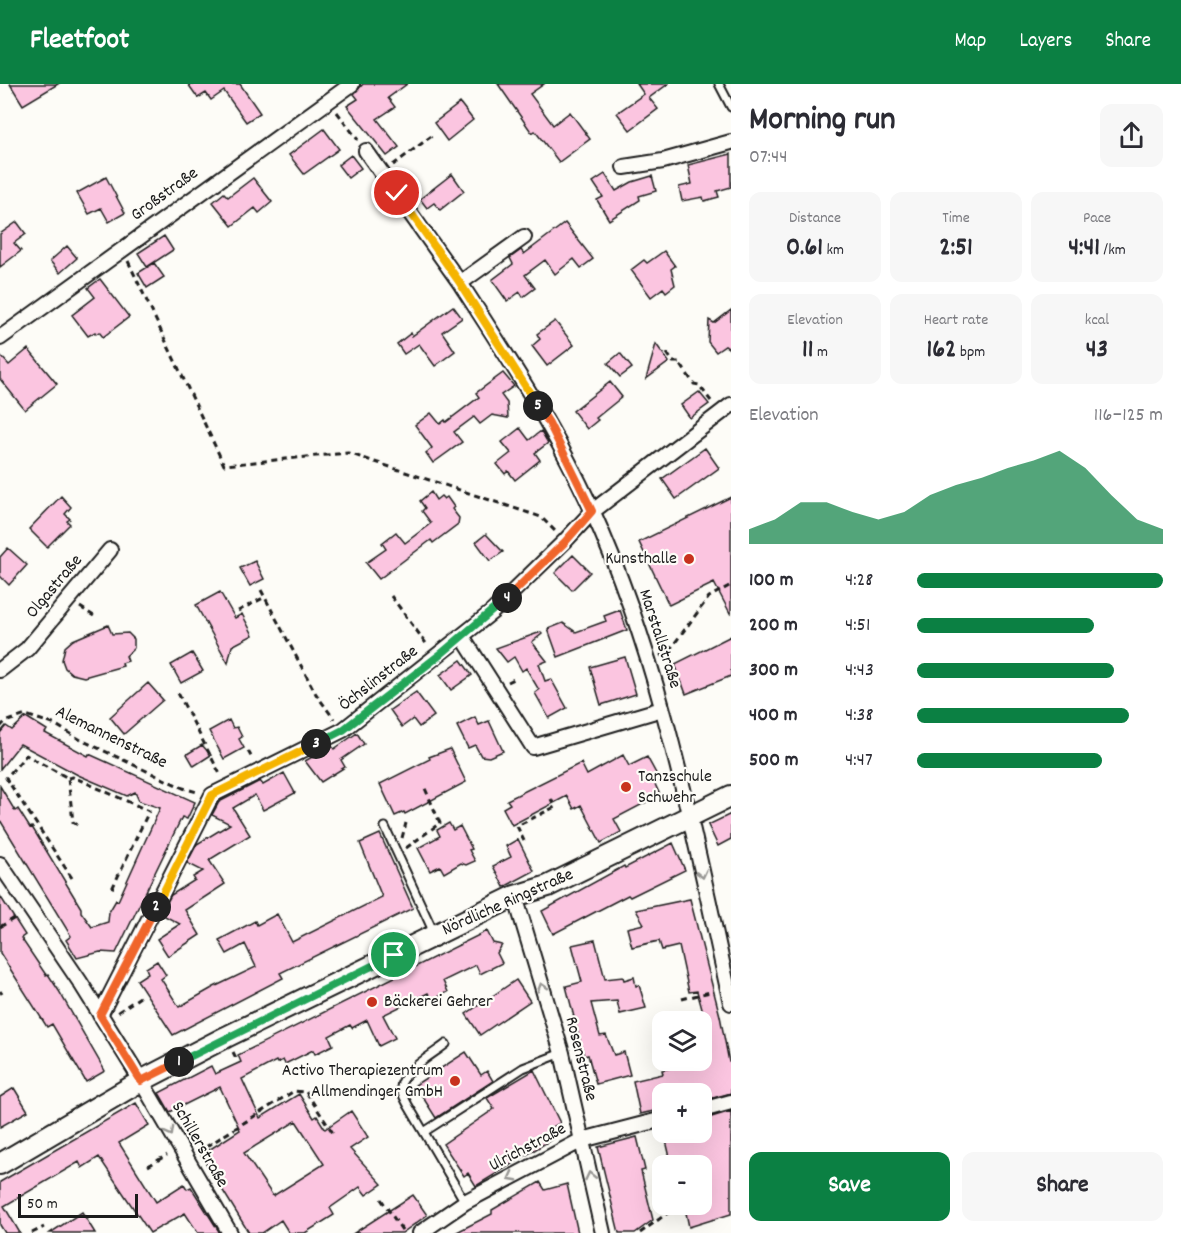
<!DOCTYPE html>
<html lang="en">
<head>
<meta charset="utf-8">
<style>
  :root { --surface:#fff; --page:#f7f7f7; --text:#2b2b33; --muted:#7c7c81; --accent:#0b8043 }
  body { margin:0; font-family:Dekko,sans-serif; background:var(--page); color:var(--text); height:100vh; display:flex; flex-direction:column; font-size:22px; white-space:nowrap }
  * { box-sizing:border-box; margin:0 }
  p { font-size:20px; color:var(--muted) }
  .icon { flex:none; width:33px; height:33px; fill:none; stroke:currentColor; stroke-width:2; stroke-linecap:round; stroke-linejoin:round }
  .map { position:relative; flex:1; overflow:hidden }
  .sheet { display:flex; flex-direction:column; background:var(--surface); width:450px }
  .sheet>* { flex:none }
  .buttons { position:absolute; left:652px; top:927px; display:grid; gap:12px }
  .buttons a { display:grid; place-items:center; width:60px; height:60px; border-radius:12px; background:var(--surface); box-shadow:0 6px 24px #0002; font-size:30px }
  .scale { position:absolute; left:18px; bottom:15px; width:120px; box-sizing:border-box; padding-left:6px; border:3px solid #1c1c1c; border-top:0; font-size:16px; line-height:21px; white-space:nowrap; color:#1c1c1c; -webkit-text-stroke:4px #fdfcf7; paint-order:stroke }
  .pin { position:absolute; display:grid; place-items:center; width:51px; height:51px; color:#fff; margin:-26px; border:3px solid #fff; border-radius:50%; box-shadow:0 2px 6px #0007 }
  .km { position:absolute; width:30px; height:30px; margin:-15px; border-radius:50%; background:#222; color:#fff; font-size:16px; line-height:30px; text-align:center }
  .round { display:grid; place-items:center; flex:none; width:63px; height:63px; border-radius:12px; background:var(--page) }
  .headline { display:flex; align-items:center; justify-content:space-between; height:102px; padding:0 18px }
  h1 { font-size:33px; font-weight:700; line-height:45px }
  .metrics { display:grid; grid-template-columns:repeat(3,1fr); gap:9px; height:102px; padding:6px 18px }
  .metrics div { display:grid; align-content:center; border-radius:12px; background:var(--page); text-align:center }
  .metrics b { font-size:26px; font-weight:700 }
  .metrics small { font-size:16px; font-weight:400 }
  .metrics p { font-size:16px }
  .chart { height:168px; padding:12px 18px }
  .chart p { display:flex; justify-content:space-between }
  .chart svg { width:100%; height:108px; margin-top:6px; fill:var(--accent); opacity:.7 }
  .cta { display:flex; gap:12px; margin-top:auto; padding:12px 18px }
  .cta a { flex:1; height:69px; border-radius:12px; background:var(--accent); color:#fff; font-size:24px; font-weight:700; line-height:69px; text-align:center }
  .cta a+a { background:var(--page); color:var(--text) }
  ul { padding:0 18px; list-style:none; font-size:20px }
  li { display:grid; grid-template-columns:96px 72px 1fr; align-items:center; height:45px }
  li i { height:15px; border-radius:8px; background:var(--accent) }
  header { display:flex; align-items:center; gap:36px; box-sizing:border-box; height:84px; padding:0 30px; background:var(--accent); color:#fff }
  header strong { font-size:28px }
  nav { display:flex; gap:33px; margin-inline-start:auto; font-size:21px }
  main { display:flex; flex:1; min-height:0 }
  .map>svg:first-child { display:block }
</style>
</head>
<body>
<header>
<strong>Fleetfoot</strong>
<nav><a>Map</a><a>Layers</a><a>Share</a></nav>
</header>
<main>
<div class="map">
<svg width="731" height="1149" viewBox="0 0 731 1149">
  <rect width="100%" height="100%" fill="#fdfcf7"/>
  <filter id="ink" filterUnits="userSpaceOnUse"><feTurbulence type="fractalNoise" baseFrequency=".0167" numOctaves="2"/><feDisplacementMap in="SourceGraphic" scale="12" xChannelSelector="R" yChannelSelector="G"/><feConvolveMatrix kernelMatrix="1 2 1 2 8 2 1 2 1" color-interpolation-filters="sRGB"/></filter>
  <g filter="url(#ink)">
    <path fill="#fbc5e0" stroke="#1c1c1c" stroke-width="1.5" fill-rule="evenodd" d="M10 0H58L23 21Z
      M188 0H240L260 29 246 38 224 7 211 16 206 9 198 14Z
      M363 0H407L388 14 395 23 377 35 399 63 387 72 347 22 358 15 354 10Z
      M498 0H544L530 10 553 41 570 28 590 55 559 78 535 47 532 49Z
      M637 0H668L649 14 658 25 630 46 617 29 644 10Z
      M460 19 473 36 447 57 434 39Z
      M324 45 339 65 304 90 289 71Z
      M731 70V103L717 107 719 113 704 117 703 113 682 117 679 103 692 100 688 81Z
      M351 71 361 84 348 94 338 81Z
      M452 90 464 107 440 126 434 119 427 124 420 115Z
      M605 90 616 107 632 98 652 92 656 107 639 112 640 116 609 136 597 116 603 113 593 98Z
      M106 93 125 129 109 138 101 124 89 130 77 109Z
      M253 94 272 118 259 129 255 124 232 142 213 118 224 109 228 113Z
      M17 138 26 150 14 159 21 167 0 183V150Z
      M565 139 593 175 581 184 574 175 555 190 545 176 525 191 535 204 523 213 520 208 507 217 492 196 513 180 510 174 521 166 524 170Z
      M164 152 173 166 147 183 138 169Z
      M67 162 77 174 60 189 50 177Z
      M664 167 675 182 671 185 675 201 666 208 663 204 651 213 631 186 644 176 647 179Z
      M154 179 164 193 147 204 138 189Z
      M100 195 129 233 103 253 99 248 96 250 95 248 88 252 72 231 95 213 88 204Z
      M453 222 462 234 442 248 455 267 435 282 419 260 404 270 397 260 411 249 412 252Z
      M731 226V266L725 262 716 268 708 258 709 236 714 239Z
      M555 237 574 261 547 282 532 262 540 255 537 250Z
      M656 260 669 278 646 295Z
      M28 265 57 300 25 326 0 295V271L9 281Z
      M620 269 632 284 620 293 608 279Z
      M503 289 514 302 501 311 507 319 508 334 492 331 480 340 474 333 454 348 462 358 433 379 426 369 432 364 415 341 431 329 440 340 445 336 446 338 479 313 476 309Z
      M610 298 622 313 596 334 598 336 587 345 573 327Z
      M699 308 709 320 690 334 681 321Z
      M520 344 529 356 541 347 548 359 535 369 540 376 515 396 508 387 505 390 497 380 511 369 502 358Z
      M705 364 719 384 676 415 662 395Z
      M431 408 436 416 441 412 444 415 447 413 454 423 452 425 459 434 458 440 433 459 431 456 379 495 366 479 386 465 382 459 396 448 405 459 431 439 422 427 425 424 420 417Z
      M61 412 71 423 65 430 70 435 67 437 70 440 47 463 29 445Z
      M731 413V531L714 499 669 521 639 458Z
      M486 450 503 468 490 477 476 458Z
      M8 464 27 481 9 501 0 492V473Z
      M573 471 590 488 572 506 555 489Z
      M255 477 264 495 250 502 240 484Z
      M220 508 235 534 242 530 253 551 232 562 228 579 196 521Z
      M620 526 627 546 558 573 548 545 563 539 576 548 606 537 604 532Z
      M108 541 112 550 128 549 134 555V564L126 572 128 577 122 579 123 582 84 593 72 590 65 584 62 576 65 563 73 556Z
      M541 548 542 550 532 558 547 577 539 580 545 597 551 595 567 624 549 634 535 609 539 606 526 584 522 587 514 573 507 578 496 564Z
      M731 552V592L686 610 675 580Z
      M192 569 203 587 181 599 171 581Z
      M625 573 636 610 601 621 590 583Z
      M461 576 472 591 451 606 440 591Z
      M148 599 163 616 124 650 110 633Z
      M416 608 434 632 419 643 413 635 402 643 390 626Z
      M26 633 47 646 45 649 88 672 89 670 195 718 187 735 182 733 116 869 100 868 77 874 66 856 71 852 0 736V702L15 727 18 725 30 744 32 743 81 824V828L92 843 108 838 109 828 116 816 118 817 160 724 139 717 135 708 127 712 78 691 20 660 0 685V649L6 642 12 646Z
      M475 633 479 641 489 637 503 667 489 673 481 672 475 661 468 664 457 642Z
      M229 636 233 644 237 643 242 653 239 655 244 664 224 675 209 647Z
      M357 649 364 660 341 676 345 683 321 698 305 677 332 662 334 665Z
      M202 661 211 671 194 682 187 670Z
      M450 665 466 698 405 730 404 728 395 732 380 700 430 675 429 673Z
      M623 671 629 682 647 673 659 695 654 698 660 711 614 735 621 748 601 759 581 721 574 725 567 712 512 741 503 724 510 720 507 716 581 679 587 691Z
      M284 689 295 709 265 725 263 726 255 711 233 724 250 751 209 776 225 800 185 826 200 851 168 872 157 855 180 840 161 830 171 811 195 796 193 793 203 787 187 779 197 760 230 740 212 731 219 718 260 697 263 701Z
      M731 730V755L718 762 708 741Z
      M449 739 453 746 460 742 472 765 469 766 475 777 466 781 461 779 444 789 440 782 430 787 418 764 440 752 437 746Z
      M380 750 413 824 280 889 283 894 173 951 137 896 148 889 146 884 157 877 166 891 161 895 179 923 214 903 256 883 245 860 227 870 219 856 255 837 257 841 277 830 292 858 382 813 360 759Z
      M518 755 534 787 504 803 493 782 511 773 506 762Z
      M673 759 685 786 630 813 628 811 553 850 542 827 624 782 625 784Z
      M0 812 25 851 21 854 46 891 48 890 59 907 105 987 86 998 52 940 47 943 0 869Z
      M690 815 720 932 729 978H731V1009L702 1017V1010H663V1025L640 1030 633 997 663 990 662 986 680 982 678 976H702V925L697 907 689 908 679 862 662 866 659 857 632 863 627 844 644 840 636 826Z
      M487 847 493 859 502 861 497 869 502 879 480 890 476 881 443 897 448 908 432 916 428 909 383 931 395 954 379 962 367 936 352 944 350 941 329 952 333 961 315 970 313 966 285 980 283 976 277 979 276 977 242 995 260 1034 299 1010 314 1034 317 1032 325 1045 351 1027 368 1053 350 1065 382 1100 366 1111 360 1103 330 1124 334 1131 305 1149H289L281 1136 262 1149H249L201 1071 240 1046 220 1003 170 1028 159 1009 211 982 215 990 241 978 238 971ZM296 1037 324 1080 273 1112 244 1069Z
      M595 856 605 895 623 893 624 896 634 893 636 902 639 901 646 924 620 930 617 917 591 919 600 952 606 951 614 971 624 968 630 991 596 1000 588 971 584 972 566 902 582 898 572 861Z
      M516 896 530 917 480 951 466 930Z
      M466 968 481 991 487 987 493 997 436 1034 415 1001Z
      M534 986 560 1039 549 1045 554 1054 476 1102 468 1089 464 1092 443 1060 494 1025 487 1014Z
      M14 1004 28 1027 0 1043V1013Z
      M136 1019 149 1041 119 1059 156 1118 184 1100 187 1105 191 1103 220 1149H198L185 1129 150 1149 99 1073 82 1084 79 1078 4 1122 20 1149H5L0 1141V1098Z
      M731 1027V1130L689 1143 686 1129 702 1120V1082H672L664 1048H708L705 1035Z
      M637 1053 645 1086 641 1087 653 1136 635 1149H619L598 1063Z
      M540 1098 545 1106 567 1100 578 1149H455L492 1130V1126Z
      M413 1111 427 1131 402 1149H354Z
      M82 1128 95 1149H50Z"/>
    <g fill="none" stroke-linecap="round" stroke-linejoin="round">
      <defs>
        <path id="lane" d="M719 0 731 23
          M385 743 434 849
          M446 960C435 969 401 988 401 1003 401 1009 405 1015 408 1021L465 1118
          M424 1048 523 984 562 969"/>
        <path id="street" d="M366 67 460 199
          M624 83 663 77 731 58
          M524 153 460 199C508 273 556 346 592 426 663 582 694 753 731 919
          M0 254 352 0
          M462 552 533 663 662 625
          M0 586 27 565 110 466
          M0 780 80 898 133 983 230 1149
          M515 812 562 969 603 1149
          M100 931 212 711 343 646 492 528 565 457 593 427 731 321
          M702 1026 731 1018
          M420 1149 465 1118 582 1056 663 1035"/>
        <path id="secondary" d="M0 1080 141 997 226 953 515 812 548 802 731 712"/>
      </defs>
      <use href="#lane" stroke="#1c1c1c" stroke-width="11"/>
      <use href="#street" stroke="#1c1c1c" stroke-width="18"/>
      <use href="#secondary" stroke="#1c1c1c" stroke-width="24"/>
      <path stroke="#1c1c1c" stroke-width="3" stroke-dasharray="6 4.5" stroke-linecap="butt" d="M337 28 358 56
        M393 81 433 51
        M128 177 224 381 348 369 541 433 556 448
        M667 269 673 278H679L694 300 699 301 711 317
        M261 506 316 610 334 635
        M391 512 428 562
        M80 523 97 534
        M238 527 265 513
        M660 572 668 568 709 513 731 501
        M508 598 516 594
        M178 609 221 692
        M0 643 5 638 26 631 56 641 81 656 183 704 197 708
        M248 667 253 676
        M68 694 73 693 149 727 112 805
        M402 754 406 739
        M524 757 517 742 555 723 551 715
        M406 764 440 739 424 702
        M72 794 6 694 26 671 68 694 73 738 81 743
        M0 843 18 832
        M0 907 2 910
        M682 915 714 907
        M118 928 140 913
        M233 968 237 976
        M198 1068 294 1007 306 1008 335 1052
        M148 1082 167 1071
        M702 1105 707 1101
        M381 1115 404 1149
        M32 1149 44 1143
        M640 1149 680 1120"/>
      <use href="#lane" stroke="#fdfcf7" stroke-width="7"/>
      <use href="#street" stroke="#fdfcf7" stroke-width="14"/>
      <use href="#secondary" stroke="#fdfcf7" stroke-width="20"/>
    </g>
    <defs><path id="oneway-chevron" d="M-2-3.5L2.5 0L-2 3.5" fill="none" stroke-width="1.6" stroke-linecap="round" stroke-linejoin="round" transform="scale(1.5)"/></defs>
    <g stroke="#989794">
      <use href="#oneway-chevron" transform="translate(702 790) rotate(77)"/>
      <use href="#oneway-chevron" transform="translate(542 903) rotate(-107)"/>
      <use href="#oneway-chevron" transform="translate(170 1048) rotate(61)"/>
      <use href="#oneway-chevron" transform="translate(590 1092) rotate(-103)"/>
      <use href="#oneway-chevron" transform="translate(512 1093) rotate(152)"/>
    </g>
  </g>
  <g fill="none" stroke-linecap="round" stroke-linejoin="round" filter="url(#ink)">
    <defs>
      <path id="split-1" d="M179 978 394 871"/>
      <path id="split-2" d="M156 823 100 931 141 997 179 978"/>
      <path id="split-3" d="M156 823 212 711 316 660"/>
      <path id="split-4" d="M316 660 343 646 441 570 507 514"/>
      <path id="split-5" d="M507 514 565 458 592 427 549 339 538 322"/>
      <path id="split-6" d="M397 109 460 199 538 322"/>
    </defs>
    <use href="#split-1" stroke="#fff" stroke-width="12"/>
    <use href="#split-2" stroke="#fff" stroke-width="12"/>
    <use href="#split-3" stroke="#fff" stroke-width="12"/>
    <use href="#split-4" stroke="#fff" stroke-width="12"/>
    <use href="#split-5" stroke="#fff" stroke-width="12"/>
    <use href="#split-6" stroke="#fff" stroke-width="12"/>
    <use href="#split-1" stroke="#22a559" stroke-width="8"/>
    <use href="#split-2" stroke="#f0652b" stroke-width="8"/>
    <use href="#split-3" stroke="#f5b400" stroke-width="8"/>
    <use href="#split-4" stroke="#22a559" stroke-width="8"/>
    <use href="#split-5" stroke="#f0652b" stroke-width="8"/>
    <use href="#split-6" stroke="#f5b400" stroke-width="8"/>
  </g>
  <g fill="#c8321e" stroke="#fdfcf7" stroke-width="2">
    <circle cx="689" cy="475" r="6"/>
    <circle cx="626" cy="703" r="6"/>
    <circle cx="372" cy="918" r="6"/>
    <circle cx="455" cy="997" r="6"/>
  </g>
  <g text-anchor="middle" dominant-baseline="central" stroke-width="4.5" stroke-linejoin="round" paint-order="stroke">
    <g font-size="18" fill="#1c1c1c" stroke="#fdfcf7">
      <text transform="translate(165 111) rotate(-36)">Großstraße</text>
      <text transform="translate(55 503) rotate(-50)">Olgastraße</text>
      <text transform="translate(659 555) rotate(72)">Marstallstraße</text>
      <text transform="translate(379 595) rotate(-38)">Öchslinstraße</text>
      <text transform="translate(111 654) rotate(26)">Alemannenstraße</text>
      <text transform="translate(508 819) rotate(-24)">Nördliche Ringstraße</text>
      <text transform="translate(580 975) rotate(76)">Rosenstraße</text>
      <text transform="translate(199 1061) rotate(60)">Schillerstraße</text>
      <text transform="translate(528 1064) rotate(-28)">Ulrichstraße</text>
    </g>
    <g font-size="18" fill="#1c1c1c" stroke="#fdfcf7" text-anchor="end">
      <text x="677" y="475">Kunsthalle</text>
      <text x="638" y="693" text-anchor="start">Tanzschule<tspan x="638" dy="21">Schwehr</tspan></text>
      <text x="384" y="918" text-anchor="start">Bäckerei Gehrer</text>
      <text x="443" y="987">Activo Therapiezentrum<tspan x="443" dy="21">Allmendinger GmbH</tspan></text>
    </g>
  </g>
</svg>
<div class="buttons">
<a><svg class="icon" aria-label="layers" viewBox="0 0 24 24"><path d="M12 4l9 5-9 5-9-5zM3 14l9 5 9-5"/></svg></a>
<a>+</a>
<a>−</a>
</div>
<div class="scale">50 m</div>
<div class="pin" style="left:394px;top:871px;background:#1e9e55"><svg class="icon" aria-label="arrive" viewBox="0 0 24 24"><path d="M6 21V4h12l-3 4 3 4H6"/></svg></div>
<div class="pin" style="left:397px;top:109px;background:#d93025"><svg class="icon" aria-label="check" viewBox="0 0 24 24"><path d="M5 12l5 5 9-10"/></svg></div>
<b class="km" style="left:179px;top:978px">1</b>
<b class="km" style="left:156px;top:823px">2</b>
<b class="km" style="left:316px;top:660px">3</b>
<b class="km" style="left:507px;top:514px">4</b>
<b class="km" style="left:538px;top:322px">5</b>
</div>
<section class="sheet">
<div class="headline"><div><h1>Morning run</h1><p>07:44</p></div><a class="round"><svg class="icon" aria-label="share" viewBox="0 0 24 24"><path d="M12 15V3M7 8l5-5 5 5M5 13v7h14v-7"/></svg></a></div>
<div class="metrics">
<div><p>Distance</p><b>0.61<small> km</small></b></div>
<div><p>Time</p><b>2:51</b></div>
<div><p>Pace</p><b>4:41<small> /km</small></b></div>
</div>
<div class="metrics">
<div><p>Elevation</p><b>11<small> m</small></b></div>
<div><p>Heart rate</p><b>162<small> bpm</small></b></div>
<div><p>kcal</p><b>43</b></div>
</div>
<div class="chart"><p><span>Elevation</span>116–125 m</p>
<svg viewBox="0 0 160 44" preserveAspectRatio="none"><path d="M0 44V38L10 34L20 27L30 27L40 31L50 34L60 31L70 24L80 20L90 17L100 13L110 10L120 6L130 13L140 24L150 34L160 38V44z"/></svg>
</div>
<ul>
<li><b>100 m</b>4:28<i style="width:100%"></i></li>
<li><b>200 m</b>4:51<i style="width:72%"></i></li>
<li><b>300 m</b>4:43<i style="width:80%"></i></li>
<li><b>400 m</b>4:38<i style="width:86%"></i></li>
<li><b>500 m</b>4:47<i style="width:75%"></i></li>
</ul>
<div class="cta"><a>Save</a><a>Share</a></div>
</section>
</main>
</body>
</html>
